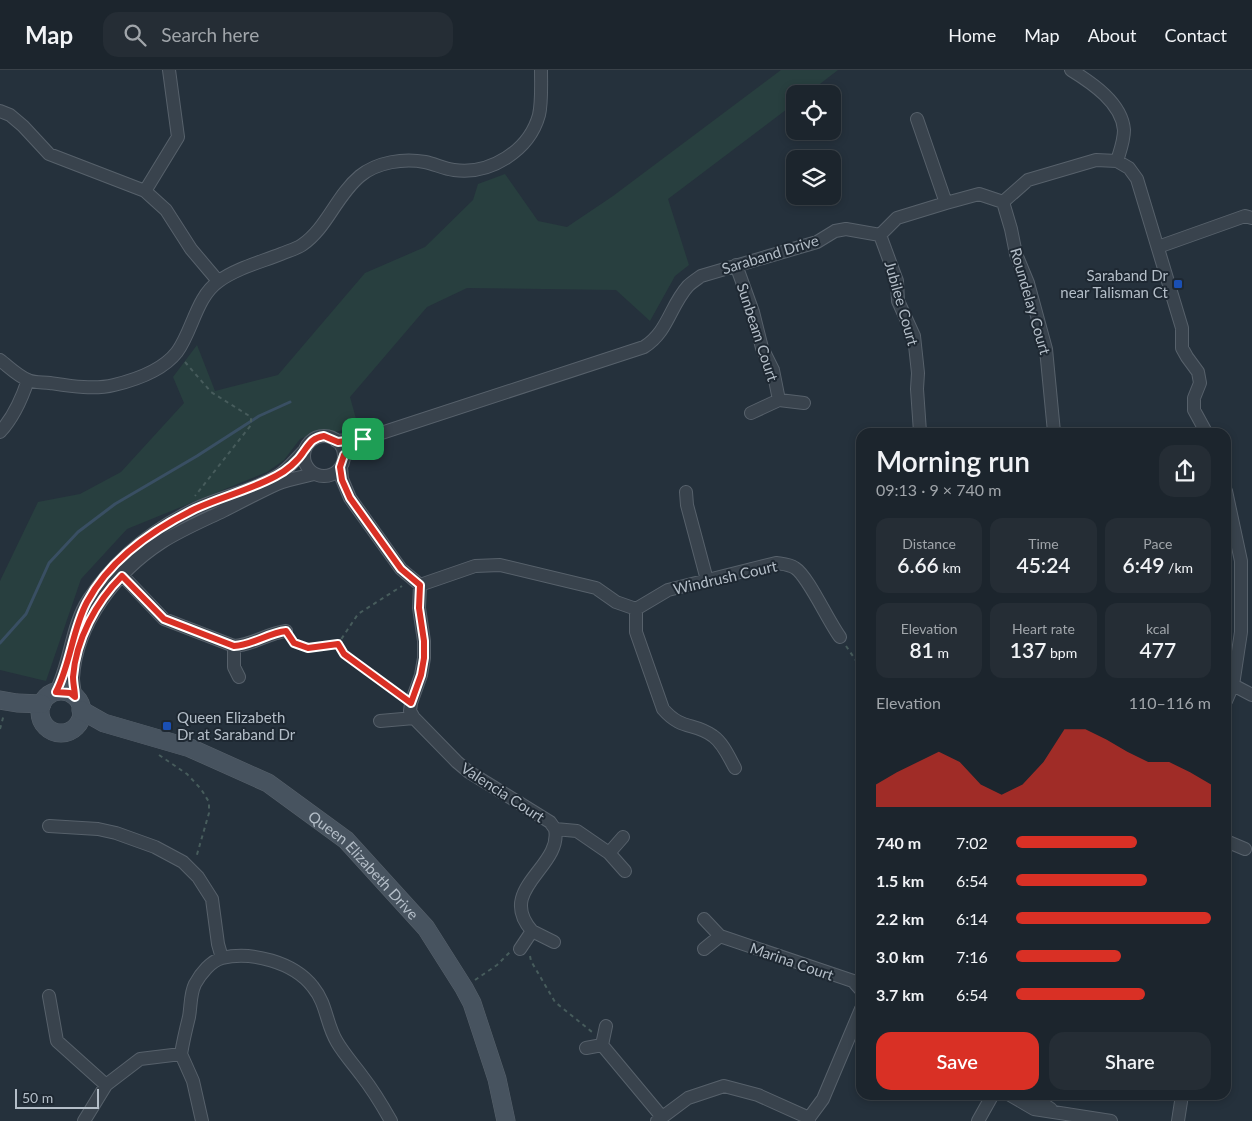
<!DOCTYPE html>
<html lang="en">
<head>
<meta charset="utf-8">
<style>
  :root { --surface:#1c252d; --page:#252d35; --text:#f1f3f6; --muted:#a0a5aa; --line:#3a4249; --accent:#d93025 }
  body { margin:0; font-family:Lato,sans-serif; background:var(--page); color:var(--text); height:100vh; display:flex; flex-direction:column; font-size:19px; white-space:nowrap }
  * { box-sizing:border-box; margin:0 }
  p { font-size:16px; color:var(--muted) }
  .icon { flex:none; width:28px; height:28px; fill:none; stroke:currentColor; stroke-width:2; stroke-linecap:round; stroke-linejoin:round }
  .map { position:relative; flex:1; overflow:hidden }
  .panel { position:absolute; left:856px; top:358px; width:375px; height:672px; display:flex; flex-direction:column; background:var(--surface); border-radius:15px; box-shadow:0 2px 8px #0003,0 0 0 1px var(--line) }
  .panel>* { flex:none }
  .tools { position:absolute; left:786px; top:15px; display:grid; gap:10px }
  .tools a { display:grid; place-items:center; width:55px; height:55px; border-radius:10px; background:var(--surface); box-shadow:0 2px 8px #0003,0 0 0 1px var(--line); font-size:25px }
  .scale { position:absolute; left:15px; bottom:12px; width:84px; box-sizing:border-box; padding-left:5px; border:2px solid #b4bec8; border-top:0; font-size:14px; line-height:18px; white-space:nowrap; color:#b4bec8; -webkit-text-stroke:4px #1e2832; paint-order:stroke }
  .pin { position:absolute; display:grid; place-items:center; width:42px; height:42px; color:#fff; margin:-21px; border-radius:10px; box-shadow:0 2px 8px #0006 }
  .round { display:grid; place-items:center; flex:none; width:52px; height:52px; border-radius:15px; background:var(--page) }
  .summary { display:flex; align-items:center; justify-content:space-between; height:85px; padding:0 20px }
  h1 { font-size:28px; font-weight:600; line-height:38px }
  .figures { display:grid; grid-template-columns:repeat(3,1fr); gap:8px; height:85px; padding:5px 20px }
  .figures div { display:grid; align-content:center; border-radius:12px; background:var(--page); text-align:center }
  .figures b { font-size:21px; font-weight:600 }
  .figures small { font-size:14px; font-weight:400 }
  .figures p { font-size:14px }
  .chart { height:140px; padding:10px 20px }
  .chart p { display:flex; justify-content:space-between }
  .chart svg { width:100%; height:90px; margin-top:5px; fill:var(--accent); opacity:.7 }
  .button { display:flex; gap:10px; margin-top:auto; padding:10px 20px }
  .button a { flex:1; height:58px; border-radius:15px; background:var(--accent); color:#fff; font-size:20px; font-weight:600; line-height:58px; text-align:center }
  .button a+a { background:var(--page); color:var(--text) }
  ul { padding:0 20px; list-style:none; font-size:16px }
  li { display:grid; grid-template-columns:80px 60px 1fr; align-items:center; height:38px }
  li i { height:12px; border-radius:6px; background:var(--accent) }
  header { display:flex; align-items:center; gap:30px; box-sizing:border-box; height:70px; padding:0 25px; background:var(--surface); border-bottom:1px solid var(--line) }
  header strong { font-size:24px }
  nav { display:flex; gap:28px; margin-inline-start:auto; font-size:18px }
  .search { width:350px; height:45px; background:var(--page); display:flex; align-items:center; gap:12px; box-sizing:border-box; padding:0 18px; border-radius:15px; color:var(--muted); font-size:19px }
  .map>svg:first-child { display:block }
</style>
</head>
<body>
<header>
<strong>Map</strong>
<div class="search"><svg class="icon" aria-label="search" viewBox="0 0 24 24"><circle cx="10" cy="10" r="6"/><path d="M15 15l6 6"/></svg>Search here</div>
<nav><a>Home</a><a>Map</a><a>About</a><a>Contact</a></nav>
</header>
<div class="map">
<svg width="1252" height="1051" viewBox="0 0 1252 1051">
  <rect width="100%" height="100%" fill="#25313c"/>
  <path fill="#283f3f" d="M781 0H838L807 24H795V33L668 129 689 195 675 206 650 251 616 220 467 218 427 237 350 327 358 356 335 362 323 359 300 369 284 390 267 402 127 459 81 509 46 611 0 600V511L38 432 80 424 121 402 184 333 173 307 197 275 215 321 278 305 365 203 425 177 473 130 478 114 505 104 538 151 567 157 613 126Z"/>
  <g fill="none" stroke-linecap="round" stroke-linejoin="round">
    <path stroke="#394f63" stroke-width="3" d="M0 573 26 544 49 493 78 462 115 434 197 386 259 346 290 332"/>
    <defs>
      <path id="street" d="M1071 0C1092 13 1122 33 1124 60 1124 71 1120 81 1117 91
        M0 41 10 45 23 56 49 84 145 121 166 140 191 179 218 211
        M917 49 946 133
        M145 121 178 67 169 0
        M1003 132 1011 159 1016 184 1028 213 1046 279 1054 362
        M880 165 897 211 898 231 914 266 918 303 917 319 920 362
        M1158 177 1245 146 1252 148
        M736 195 753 242 762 278 773 300 779 330
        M0 290C8 296 18 306 28 310 34 313 43 312 50 313 70 316 94 320 114 315 135 310 163 300 177 282 193 260 196 227 219 211 237 198 261 192 281 184 288 181 296 179 302 175 327 158 336 126 360 106 377 92 404 88 425 92 435 94 444 99 454 100 490 105 529 81 539 45 542 32 541 14 541 0
        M751 343 779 330 804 333
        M0 362C13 348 22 328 28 310
        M304 386a20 20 0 1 1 40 0a20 20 0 1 1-40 0Z
        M336 371 363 369 644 277C668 262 670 236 688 216 692 212 697 209 701 206L817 172 835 161 846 159 880 165 897 148 946 133 979 124 1003 132 1028 110 1096 90 1117 91 1129 98 1137 109 1182 258V278L1187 287 1198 302 1200 313 1194 328V340L1206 362
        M341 397 342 409 350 428 401 499 420 515 419 538 424 571V588L421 605 411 633 410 641 414 648 457 692 469 702 550 752 555 759 577 761 609 783
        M1226 421 1241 491V562L1233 615 1226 631
        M686 422 687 435 707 510
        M117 500 164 549 234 576C253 575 268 563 286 561
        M420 515 475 496 500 495 596 518 616 532 636 539V562L663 639C682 661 694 652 713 666 723 673 729 687 735 698
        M636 539 668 520 776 493C782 494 789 494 795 498 808 506 828 551 840 567
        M234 576V597L239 607
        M1233 615 1252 625
        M56 621C71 592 71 556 89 529 116 488 152 460 195 439 222 426 254 421 279 405 289 398 296 389 304 381
        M75 627C75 621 73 614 73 608 76 553 117 501 162 472 181 460 202 451 223 441 241 432 259 422 277 414 289 409 302 407 314 404
        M380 651 414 648
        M49 756 98 759 116 763 155 777 183 792 198 807 212 829 218 874 222 888
        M623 767 609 783 625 801
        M1226 771 1245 779
        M532 861C495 819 563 797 555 759
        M720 866 853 911 861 920
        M520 879 532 861 554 872
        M704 879 720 866 704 849
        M49 926 57 971 106 1015
        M602 975 662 1047
        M586 978 602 975 606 956
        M181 984C183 972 186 959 189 947 191 936 190 924 195 914 201 903 211 891 222 888 251 881 294 892 313 917 327 934 326 954 337 972 344 984 354 995 362 1006 373 1020 382 1035 391 1051
        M181 984 193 1011 202 1051
        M1010 1025 1034 1039 1111 1051
        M1030 1025 1051 1039
        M84 1051 106 1015 140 989 181 984
        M657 1051 688 1028 724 1016 758 1025 809 1048
        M809 1051V1048L823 1029 861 939
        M978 1051 992 1026
        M1178 1051 1182 1025"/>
      <g id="secondary">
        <circle cx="61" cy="642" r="21"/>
        <path d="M0 630 17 633 42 634"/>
        <path id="s1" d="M81 640 104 653 190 678 268 713 346 770 426 858 464 918 472 933 497 1009 506 1051"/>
      </g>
    </defs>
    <use href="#street" stroke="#57616b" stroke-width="14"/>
    <use href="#secondary" stroke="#57616b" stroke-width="19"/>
    <path stroke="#475c5c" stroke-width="2" stroke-dasharray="4 4" stroke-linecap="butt" d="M185 292 211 322 251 347V355L195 426
      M293 571 308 578 338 574
      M846 576 861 598
      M401 625 344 584 338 574 358 544 402 516
      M0 659 4 644
      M159 685 187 704 201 719 209 732V743L196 788
      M530 886 531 891 555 932 592 962
      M475 910 497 895 510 882"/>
    <use href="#street" stroke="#39434d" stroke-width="12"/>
    <use href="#secondary" stroke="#47535f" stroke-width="18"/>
  </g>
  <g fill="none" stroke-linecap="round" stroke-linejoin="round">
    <defs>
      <path id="route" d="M324 366 338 372 363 369 344 385 340 397 342 410 350 428 401 499 420 515 419 538 424 571V588L421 605 411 633 344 584 338 574 308 578 294 573 286 561C268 563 253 575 234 576L164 549 122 506C96 532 76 569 73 607 73 614 75 621 75 627L70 623 56 622C71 593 72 560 87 532 110 489 152 460 195 439 221 427 250 420 276 406 286 401 298 391 304 381 310 373 312 368 324 366Z"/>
    </defs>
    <use href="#route" stroke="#fff" stroke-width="10"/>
    <use href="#route" stroke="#d93025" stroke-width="6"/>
  </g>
  <g fill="#1a4fb4" stroke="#1e2832" stroke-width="2">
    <rect x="1173" y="209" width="10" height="10" rx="2.5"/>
    <rect x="162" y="651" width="10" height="10" rx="2.5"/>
  </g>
  <g text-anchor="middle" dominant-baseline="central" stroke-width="4" stroke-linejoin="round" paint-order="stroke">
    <g font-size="15" fill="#b4bec8" stroke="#1e2832">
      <text transform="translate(770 184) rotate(-17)">Saraband Drive</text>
      <text transform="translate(1031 231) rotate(74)">Roundelay Court</text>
      <text transform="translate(902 233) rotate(74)">Jubilee Court</text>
      <text transform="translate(758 262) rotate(72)">Sunbeam Court</text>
      <text transform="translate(725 507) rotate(-13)">Windrush Court</text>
      <text transform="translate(503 722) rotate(33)">Valencia Court</text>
      <text stroke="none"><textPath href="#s1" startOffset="328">Queen Elizabeth Drive</textPath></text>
      <text transform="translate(792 891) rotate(19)">Marina Court</text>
    </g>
    <g font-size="15" fill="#b4bec8" stroke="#1e2832" text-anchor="end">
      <text x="1168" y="205">Saraband Dr<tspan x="1168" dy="17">near Talisman Ct</tspan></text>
      <text x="177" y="647" text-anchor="start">Queen Elizabeth<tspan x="177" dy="17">Dr at Saraband Dr</tspan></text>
    </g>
  </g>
</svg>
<div class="tools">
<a><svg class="icon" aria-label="locate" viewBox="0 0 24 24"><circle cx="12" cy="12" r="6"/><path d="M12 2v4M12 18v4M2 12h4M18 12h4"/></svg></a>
<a><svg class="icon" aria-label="layers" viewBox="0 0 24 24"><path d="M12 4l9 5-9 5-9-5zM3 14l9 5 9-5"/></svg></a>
</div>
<div class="scale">50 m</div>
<div class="pin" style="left:363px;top:369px;background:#1e9e55"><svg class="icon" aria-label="arrive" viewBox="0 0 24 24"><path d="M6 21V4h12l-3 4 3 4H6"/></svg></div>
<section class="panel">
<div class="summary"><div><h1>Morning run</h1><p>09:13 · 9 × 740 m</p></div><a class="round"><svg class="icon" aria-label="share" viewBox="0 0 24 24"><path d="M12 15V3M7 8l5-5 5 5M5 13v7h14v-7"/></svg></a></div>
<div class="figures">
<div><p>Distance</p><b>6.66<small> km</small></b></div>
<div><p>Time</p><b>45:24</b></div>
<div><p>Pace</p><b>6:49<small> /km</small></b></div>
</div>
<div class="figures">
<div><p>Elevation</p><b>81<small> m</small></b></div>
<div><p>Heart rate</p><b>137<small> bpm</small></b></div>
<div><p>kcal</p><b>477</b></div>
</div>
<div class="chart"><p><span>Elevation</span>110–116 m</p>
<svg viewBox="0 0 160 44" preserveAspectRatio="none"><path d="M0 44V33L10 27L20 22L30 17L40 22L50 33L60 38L70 33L80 22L90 6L100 6L110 11L120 17L130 22L140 22L150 27L160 33V44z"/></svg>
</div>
<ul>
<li><b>740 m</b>7:02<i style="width:62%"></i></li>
<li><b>1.5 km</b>6:54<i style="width:67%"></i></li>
<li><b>2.2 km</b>6:14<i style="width:100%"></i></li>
<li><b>3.0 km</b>7:16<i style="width:54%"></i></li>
<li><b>3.7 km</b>6:54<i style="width:66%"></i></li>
</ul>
<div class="button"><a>Save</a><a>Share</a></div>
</section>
</div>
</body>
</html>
